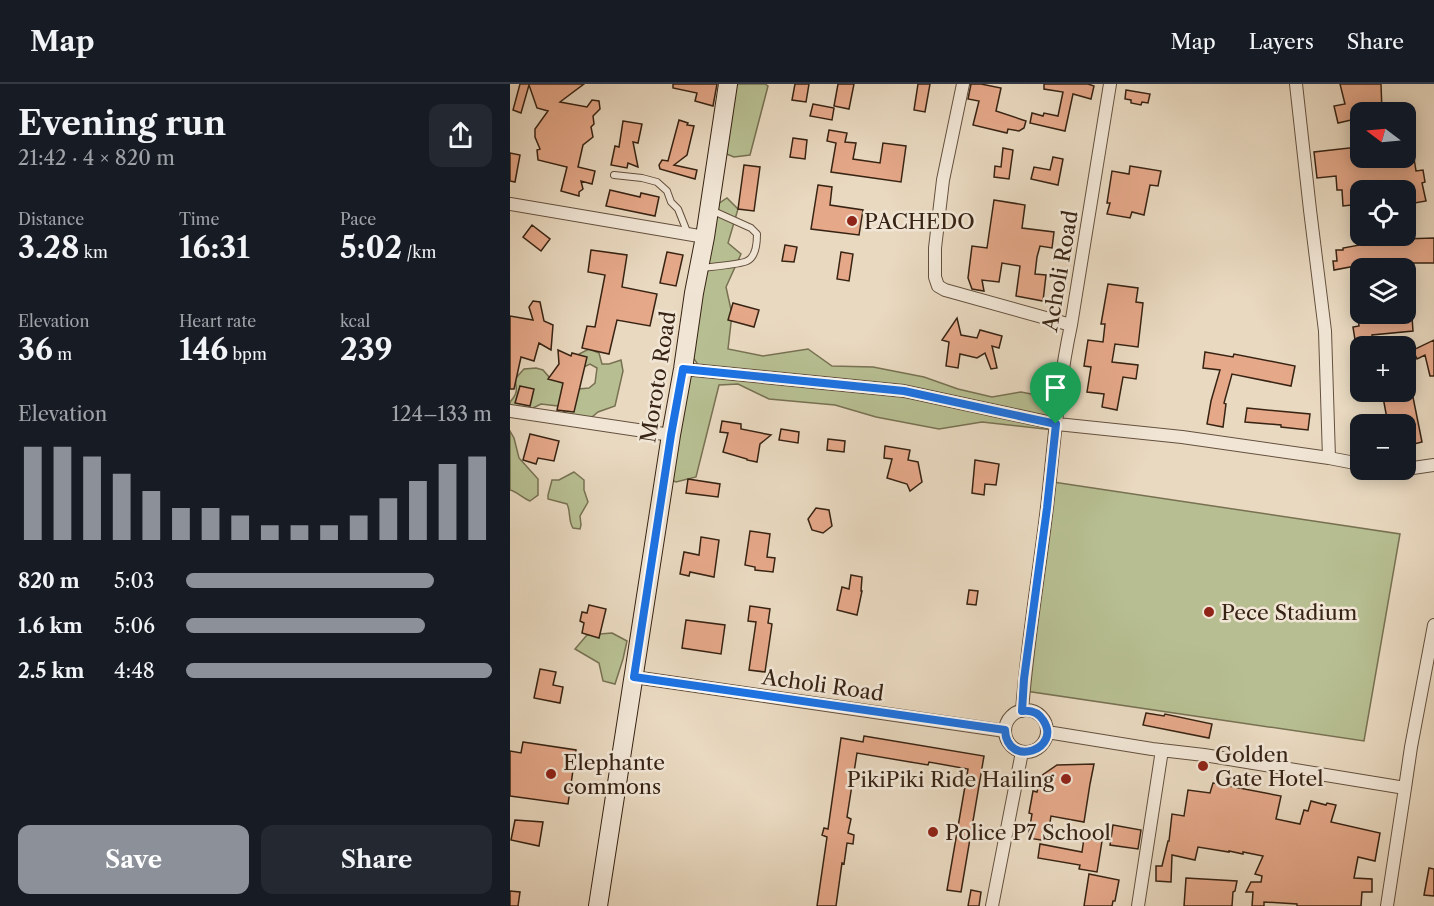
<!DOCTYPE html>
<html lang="en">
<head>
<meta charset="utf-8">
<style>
  :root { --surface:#171b24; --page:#242831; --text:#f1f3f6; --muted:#9ea1a6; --line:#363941; --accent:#8c9099 }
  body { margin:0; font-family:"Libre Caslon Text",serif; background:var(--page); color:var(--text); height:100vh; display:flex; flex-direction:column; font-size:22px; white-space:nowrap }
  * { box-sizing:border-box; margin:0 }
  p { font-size:20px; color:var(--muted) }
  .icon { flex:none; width:33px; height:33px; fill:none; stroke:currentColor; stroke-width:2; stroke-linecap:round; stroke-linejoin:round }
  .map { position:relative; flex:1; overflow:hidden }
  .details { display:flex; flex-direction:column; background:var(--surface); width:510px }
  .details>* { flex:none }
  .needle { width:39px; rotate:286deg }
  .tools { position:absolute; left:840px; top:18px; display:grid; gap:12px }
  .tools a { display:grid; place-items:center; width:66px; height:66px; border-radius:12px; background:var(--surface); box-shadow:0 3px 15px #0003; font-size:30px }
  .pin { position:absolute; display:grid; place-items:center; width:51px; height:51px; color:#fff; margin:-62px -26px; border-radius:50% 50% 50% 0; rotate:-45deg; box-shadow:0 0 6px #0007 }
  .pin .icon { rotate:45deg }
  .round { display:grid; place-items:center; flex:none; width:63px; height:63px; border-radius:12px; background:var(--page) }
  .overview { display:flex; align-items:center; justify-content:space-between; height:102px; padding:0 18px }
  h1 { font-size:33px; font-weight:700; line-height:45px }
  .metrics { display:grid; grid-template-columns:repeat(3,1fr); gap:9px; height:102px; padding:6px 18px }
  .metrics div { display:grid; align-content:center }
  .metrics b { font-size:30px; font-weight:700 }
  .metrics small { font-size:16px; font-weight:400 }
  .metrics p { font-size:16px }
  .chart { height:168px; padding:12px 18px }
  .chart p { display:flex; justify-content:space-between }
  .chart svg { width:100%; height:108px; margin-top:6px; stroke:var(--accent); stroke-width:6 }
  .primary-button { display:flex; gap:12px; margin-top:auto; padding:12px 18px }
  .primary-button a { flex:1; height:69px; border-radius:12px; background:var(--accent); color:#fff; font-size:24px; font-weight:700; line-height:69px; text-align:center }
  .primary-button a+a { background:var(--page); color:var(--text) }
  ul { padding:0 18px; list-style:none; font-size:20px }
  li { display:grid; grid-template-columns:96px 72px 1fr; align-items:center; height:45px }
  li i { height:15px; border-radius:8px; background:var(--accent) }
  header { display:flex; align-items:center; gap:36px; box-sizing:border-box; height:84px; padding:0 30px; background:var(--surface); border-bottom:2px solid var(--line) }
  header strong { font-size:28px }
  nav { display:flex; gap:33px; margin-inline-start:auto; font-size:21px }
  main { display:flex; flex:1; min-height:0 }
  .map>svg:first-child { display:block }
</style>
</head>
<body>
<header>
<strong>Map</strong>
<nav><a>Map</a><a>Layers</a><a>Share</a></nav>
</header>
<main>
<section class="details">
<div class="overview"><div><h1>Evening run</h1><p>21:42 · 4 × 820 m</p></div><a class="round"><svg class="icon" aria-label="share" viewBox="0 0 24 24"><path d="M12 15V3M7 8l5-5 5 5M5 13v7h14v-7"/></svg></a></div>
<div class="metrics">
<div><p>Distance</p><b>3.28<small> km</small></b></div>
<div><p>Time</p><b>16:31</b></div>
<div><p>Pace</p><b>5:02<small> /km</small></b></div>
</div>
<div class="metrics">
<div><p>Elevation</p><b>36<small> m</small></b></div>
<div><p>Heart rate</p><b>146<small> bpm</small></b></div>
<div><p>kcal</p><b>239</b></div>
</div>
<div class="chart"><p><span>Elevation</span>124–133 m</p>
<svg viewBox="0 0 160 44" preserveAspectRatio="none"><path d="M5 44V6M15 44V6M25 44V10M35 44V17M45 44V24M55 44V31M65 44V31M75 44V34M85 44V38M95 44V38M105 44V38M115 44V34M125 44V27M135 44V20M145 44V13M155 44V10"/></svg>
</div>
<ul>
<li><b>820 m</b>5:03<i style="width:81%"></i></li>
<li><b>1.6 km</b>5:06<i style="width:78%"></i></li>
<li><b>2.5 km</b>4:48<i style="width:100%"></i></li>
</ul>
<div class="primary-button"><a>Save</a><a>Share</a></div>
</section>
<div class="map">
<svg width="924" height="822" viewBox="0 0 924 822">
  <rect width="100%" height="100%" fill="#e9d9c0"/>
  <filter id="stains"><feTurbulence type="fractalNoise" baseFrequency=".00333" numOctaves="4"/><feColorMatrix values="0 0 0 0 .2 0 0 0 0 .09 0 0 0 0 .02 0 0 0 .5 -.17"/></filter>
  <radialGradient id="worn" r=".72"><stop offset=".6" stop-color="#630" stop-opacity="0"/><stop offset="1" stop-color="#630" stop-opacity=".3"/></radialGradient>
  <path fill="#b7bf92" stroke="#777152" stroke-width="1.5" d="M221 0H255L258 2 240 71 224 73 209 67Z
    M217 114 228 125 218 159 231 170 216 203 222 230 218 265 253 272 298 265 322 282 363 283 414 293 448 305 482 313 511 308 548 315 543 346 472 338 429 345 366 333 325 321 259 315 228 300 209 301 186 393 166 398 153 392 172 305 187 279 179 268 205 122Z
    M79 265 89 269 92 280H99L111 276 113 287 105 322 88 328 82 333C68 333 58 334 48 322L31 320 23 324 11 326 0 323V318C8 309 7 306 5 295L14 285 26 284 33 286 40 294 68 305 79 304 85 299 87 284 80 280 74 283 67 279 69 270Z
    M0 347 4 354 9 374 28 395V411L20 417C12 414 8 408 0 406Z
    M64 388 74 396V406L78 418 70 432 71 441 70 445 63 444C58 437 61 428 57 420L38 415V411L42 396H49Z
    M543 398 890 450 854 657 509 606Z
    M102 549 117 557 113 575 105 600 93 597 89 579 65 565 77 551Z"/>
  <path fill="#e5a889" stroke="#372313" stroke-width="1.5" d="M10 0H74L50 18 77 23 82 16 89 17 90 25 83 32 84 40 81 43 83 53 73 61 68 83 85 87 82 100 71 97 73 105 69 108V112L51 107 57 83 28 76 27 66 30 65 25 53V45L38 27 27 24 19 1 11 29 3 26Z
    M163 0H207L203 22 185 17 187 9 163 4Z
    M285 0H299L296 18 282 16Z
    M328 0H344L339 25 324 22Z
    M408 0H420L415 28 404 26Z
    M461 0H471L491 4 486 27 516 37 514 44 509 47 498 45 497 49 463 41 469 17 458 15Z
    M534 0H578L584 2 581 15 563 10 555 47 520 39 522 29 533 32 534 29 548 32 553 8 534 5Z
    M830 0H871L872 28H850V34L828 39 824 22 835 20Z
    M616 6 640 10 638 19 632 18 631 21 621 19V16L615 15Z
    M303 20 324 24 322 36 300 32Z
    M169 36 178 39 177 41 184 42 177 71 164 81 187 86 185 95 150 85 149 81 152 76 158 77Z
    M113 37 132 40 128 59 123 58 128 83 118 79 117 84 101 81 105 62 109 63Z
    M319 46 337 49 335 58 346 59 343 75 370 79 373 59 396 62 391 98 321 88 326 59 317 57Z
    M283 54 297 56 295 75 280 73Z
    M848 63 849 74H904L906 87 913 86 915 98 912 99 916 117 905 119 901 101 879 106H850V120L833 122 832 106H827L826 92 807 94 804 68Z
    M493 64 503 66 499 95 484 93 485 82 491 83Z
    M0 69 10 71 5 98 0 97Z
    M543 73 553 75 548 101 521 95 524 83 540 86Z
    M234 81 250 83 244 127 228 125Z
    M620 82 651 87 648 102 640 101 634 131 622 128 620 134 597 130 600 119H597L602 87 619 90Z
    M308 101 322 103 320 121 353 126 349 151 301 145Z
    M100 106 130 113 131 109 149 113 145 132 96 122Z
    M484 116 515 121 512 144 544 148 542 164 530 162 527 173 525 190 536 191 533 217 506 212 510 182 492 179 489 198 472 196 474 207 462 205 458 194 462 162 477 164Z
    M22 141 40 155 31 167 13 153Z
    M892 153 893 155 924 154V179H895V184H882V178L877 179V176L824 186 823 177H827L826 166H833V164Z
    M275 161 287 163 284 178 272 177Z
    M81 166 117 171 112 203 147 210 140 242 107 236 99 270 72 264 77 242 85 243 95 191 78 188Z
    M157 168 173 171 166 202 150 199Z
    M331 168 343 170 339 197 327 195Z
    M598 200 628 204 626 218 633 219 628 263 605 260 602 278 628 281 626 295 613 293 607 326 592 323 594 310 577 308 581 283 574 282 578 256 593 258 595 240H591Z
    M23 217 30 218 34 237 43 241 41 266 29 259 24 277 11 273 4 305H0V232L23 236 19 223Z
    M223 219 249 226 244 243 218 236Z
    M866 232V236L902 233 903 247 862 251 863 262H846L843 243 849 242 848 234Z
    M447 234 451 251 467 254 470 246 492 252 489 264 482 262 487 284 481 285 475 269 467 274 450 270 448 284 436 282 439 258 432 256Z
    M924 256V292H920L915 271 907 275 903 266Z
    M48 266 61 272 62 269 77 273 64 328 47 326 53 299 38 295 49 280Z
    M695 268 723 273 724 270 785 282 781 302 722 290 714 319 716 320 713 343 697 340 701 317 710 286 693 284Z
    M10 302 24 305 20 322 5 319Z
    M872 308H902L912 358 896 362V340H878Z
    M737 324 800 330 798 346 771 343V341L735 338Z
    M212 337 231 340V345L261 351 250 360 247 378 237 376V375L213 368 218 349 210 348Z
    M271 345 289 348 288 359 269 356Z
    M20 350 49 357 44 377 28 374 26 380 13 376Z
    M318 355 335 357 334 368 317 366Z
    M375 362 400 366 398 376 408 378 412 398 400 407 397 400 377 394 382 375 374 374Z
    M465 376 489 380 486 401 475 400 474 411 462 409Z
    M178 395 210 400 208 413 176 409Z
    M306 424 319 426 322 442 313 449 302 446 298 435Z
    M240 447 260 450 257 473 265 474 263 488 245 486V483L235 481Z
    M191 453 209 456 204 493 180 488 179 492 170 490 174 468 189 471Z
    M341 491 352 493 351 507H352L347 531 327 526 332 503 339 505Z
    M459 506 468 507 466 521 457 520Z
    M79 521 96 525 89 554 72 549 74 539 70 537 72 528 77 529Z
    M240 522 260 525 258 539 262 540 255 588 239 586 246 538 238 537Z
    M176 536 215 541 211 570 172 564Z
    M30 585 46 588 43 601 53 603 50 619 24 614Z
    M636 629 654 632 655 630 702 640 699 654 633 641Z
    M354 652 474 672 451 808 437 806 458 685 419 678 418 681 347 669 337 733 341 735 338 749 344 751 343 760 337 759 334 780 332 779 326 822H307L317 753 312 751 314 744 318 745 331 654 353 658Z
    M13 658 66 666 58 720 0 712V667L11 669Z
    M584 680 580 700 574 738 541 732 537 757 518 754 522 730 519 729 523 707 527 708 531 692 547 681Z
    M703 699 771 712 766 735 790 740 794 726 798 727 801 717 816 721 817 719 826 721 821 738 870 749 865 777 848 773 844 794 862 795V808H852L851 822H787V820L754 818V822H742L743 808H736L741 798H751L752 792 745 790 753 772 733 768V770L719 767V768L688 763 685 776 662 771 661 798 646 797V782H652L658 757H659L662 730 674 732 678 706 700 709Z
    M5 736 33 738 29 762 1 756Z
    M603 741 631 746 628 765 600 761Z
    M574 754 592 757 587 788 569 785 570 781 528 774 530 760 572 768Z
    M919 784 924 785V812L914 811Z
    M579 790 609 796 605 817H603L602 822H574Z
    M676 794 727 797 725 807 723 808 722 822H674Z
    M461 806 471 808 469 822H458Z
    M0 807 10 808 8 822H0Z"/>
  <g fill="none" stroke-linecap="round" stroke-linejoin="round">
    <defs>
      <path id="lane" d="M104 91 132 94 147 98 157 107 161 118 168 125 178 150
        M192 184C200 183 233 180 237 177 246 173 247 159 247 150L241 144 201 126"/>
      <path id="street" d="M453 0 433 96 425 164V193L428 202 435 206 561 241
        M786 0 800 126 815 247 819 374
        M0 120 195 153
        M173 285 394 307 547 340 672 353 819 374 850 380
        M0 327 161 351
        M896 385 924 381
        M124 593 495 647
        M495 647a21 21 0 1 1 42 0a21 21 0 1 1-42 0Z
        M512 627C517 559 529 491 537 423 544 362 548 301 561 241L600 0
        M537 648 642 665 694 671 895 704 877 822
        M895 704 901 663 924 541
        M482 822 512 668
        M628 822 652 666"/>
      <path id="secondary" d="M88 822 161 351 173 285 184 209 195 153 218 0"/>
    </defs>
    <use href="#lane" stroke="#64503e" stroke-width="8"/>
    <use href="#street" stroke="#64503e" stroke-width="14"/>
    <use href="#secondary" stroke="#372313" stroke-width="20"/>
    <use href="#lane" stroke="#f1e6d6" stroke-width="6"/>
    <use href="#street" stroke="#f1e6d6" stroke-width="12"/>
    <use href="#secondary" stroke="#f1e6d6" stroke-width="18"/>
  </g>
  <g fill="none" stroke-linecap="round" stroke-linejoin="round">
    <defs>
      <path id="route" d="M173 285 394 307 546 340 537 424 514 595 512 627C520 626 528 628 533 636 553 665 497 685 495 646L124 593 161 351Z"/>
    </defs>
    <use href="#route" stroke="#fff" stroke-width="12"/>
    <use href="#route" stroke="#1a73e8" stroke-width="8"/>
  </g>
  <g fill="#8f2418" stroke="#f1e6d6" stroke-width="2">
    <circle cx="342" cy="137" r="6"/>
    <circle cx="699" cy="528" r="6"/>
    <circle cx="693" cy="682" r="6"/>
    <circle cx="41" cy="690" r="6"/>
    <circle cx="556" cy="695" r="6"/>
    <circle cx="423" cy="748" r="6"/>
  </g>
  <g text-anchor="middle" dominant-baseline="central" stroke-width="5" stroke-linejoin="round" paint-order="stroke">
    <g font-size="21" fill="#372313" stroke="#f1e6d6" text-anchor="start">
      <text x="354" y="137">PACHEDO</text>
      <text x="711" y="528">Pece Stadium</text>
      <text x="705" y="670">Golden<tspan x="705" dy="24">Gate Hotel</tspan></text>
      <text x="53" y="678">Elephante<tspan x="53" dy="24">commons</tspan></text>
      <text x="544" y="695" text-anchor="end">PikiPiki Ride Hailing</text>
      <text x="435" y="748">Police P7 School</text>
    </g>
    <g font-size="21" fill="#372313" stroke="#f1e6d6">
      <text transform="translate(550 187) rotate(-80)">Acholi Road</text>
      <text transform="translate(148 293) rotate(-81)">Moroto Road</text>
      <text transform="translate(313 601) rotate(8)">Acholi Road</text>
    </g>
  </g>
  <rect width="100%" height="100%" filter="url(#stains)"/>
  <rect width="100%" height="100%" fill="url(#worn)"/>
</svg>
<div class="tools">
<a><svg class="needle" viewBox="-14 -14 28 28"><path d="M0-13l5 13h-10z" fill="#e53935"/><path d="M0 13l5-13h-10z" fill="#9ea1a6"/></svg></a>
<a><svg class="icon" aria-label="locate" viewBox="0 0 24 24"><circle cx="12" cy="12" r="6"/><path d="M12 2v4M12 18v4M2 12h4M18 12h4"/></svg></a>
<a><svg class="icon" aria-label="layers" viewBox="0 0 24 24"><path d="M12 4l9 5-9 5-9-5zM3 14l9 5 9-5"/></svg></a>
<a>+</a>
<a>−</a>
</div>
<div class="pin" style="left:546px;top:340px;background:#1e9e55"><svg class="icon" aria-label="arrive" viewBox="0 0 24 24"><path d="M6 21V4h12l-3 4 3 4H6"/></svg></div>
</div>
</main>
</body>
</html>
